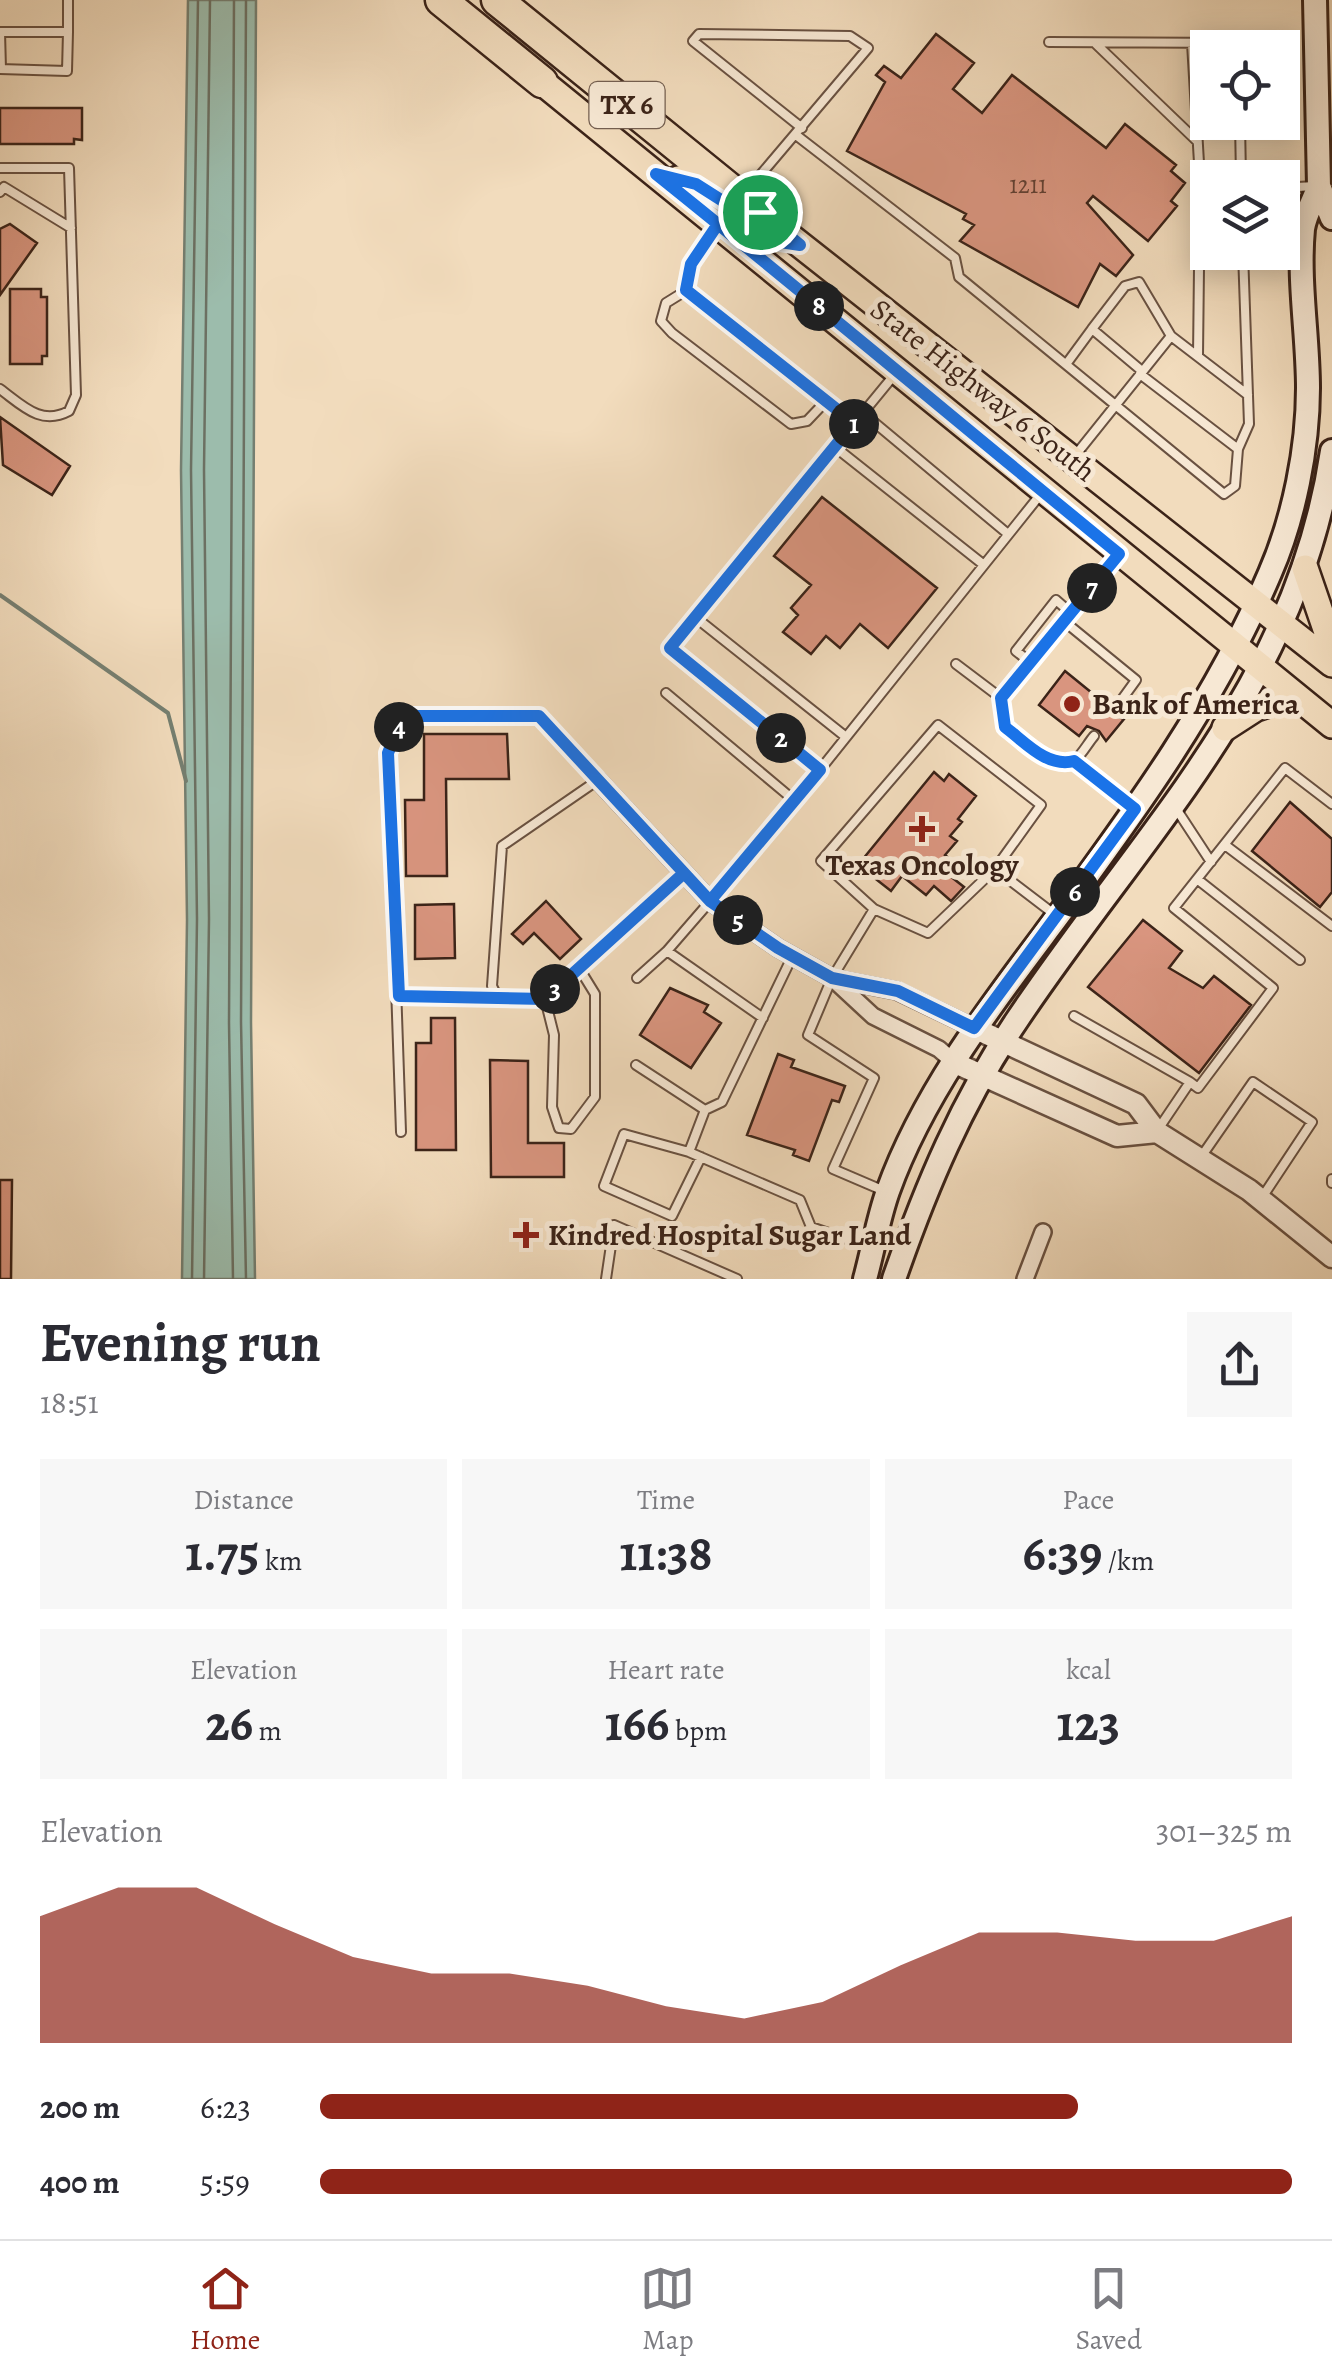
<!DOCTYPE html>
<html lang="en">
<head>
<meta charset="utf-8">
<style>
  :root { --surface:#fff; --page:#f7f7f7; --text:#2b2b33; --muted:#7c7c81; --line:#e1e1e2; --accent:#8f2418 }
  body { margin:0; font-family:Alegreya,serif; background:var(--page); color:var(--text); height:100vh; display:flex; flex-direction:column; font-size:38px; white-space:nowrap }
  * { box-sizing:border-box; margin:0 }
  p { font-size:32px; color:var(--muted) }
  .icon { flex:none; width:55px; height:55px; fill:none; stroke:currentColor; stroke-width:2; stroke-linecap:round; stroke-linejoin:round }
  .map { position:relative; height:1279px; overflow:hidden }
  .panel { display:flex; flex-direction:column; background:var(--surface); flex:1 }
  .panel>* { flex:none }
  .tools { position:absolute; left:1190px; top:30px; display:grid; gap:20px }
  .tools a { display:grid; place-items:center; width:110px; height:110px; border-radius:0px; background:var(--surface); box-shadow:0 5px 25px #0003; font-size:50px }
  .pin { position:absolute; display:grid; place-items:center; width:85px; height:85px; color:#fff; margin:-42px; border:5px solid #fff; border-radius:50%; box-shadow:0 2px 10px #0007 }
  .km { position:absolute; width:50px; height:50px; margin:-25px; border-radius:50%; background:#222; color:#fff; font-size:28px; line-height:50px; text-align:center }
  .round { display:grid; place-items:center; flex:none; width:105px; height:105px; border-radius:0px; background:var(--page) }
  .headline { display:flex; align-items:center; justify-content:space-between; height:170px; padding:0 40px }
  h1 { font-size:55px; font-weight:700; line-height:75px }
  .metrics { display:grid; grid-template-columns:repeat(3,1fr); gap:15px; height:170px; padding:10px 40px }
  .metrics div { display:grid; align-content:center; border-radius:0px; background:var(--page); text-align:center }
  .metrics b { font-size:50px; font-weight:700 }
  .metrics small { font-size:28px; font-weight:400 }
  .metrics p { font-size:28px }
  .chart { height:280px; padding:20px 40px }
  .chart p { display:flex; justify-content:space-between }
  .chart svg { width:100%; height:180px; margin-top:10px; fill:var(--accent); opacity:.7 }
  ul { padding:0 40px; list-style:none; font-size:32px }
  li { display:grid; grid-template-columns:160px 120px 1fr; align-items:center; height:75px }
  li i { height:25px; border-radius:12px; background:var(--accent) }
  .dock { display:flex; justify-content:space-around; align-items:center; height:140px; border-top:2px solid var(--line); background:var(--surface); font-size:28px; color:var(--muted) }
  .dock a { display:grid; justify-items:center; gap:5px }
  .dock .current { color:var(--accent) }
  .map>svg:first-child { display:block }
</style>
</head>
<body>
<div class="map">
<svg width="1332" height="1279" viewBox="0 0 1332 1279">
  <rect width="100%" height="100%" fill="#f2dcbd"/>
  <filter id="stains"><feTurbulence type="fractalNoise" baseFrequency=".002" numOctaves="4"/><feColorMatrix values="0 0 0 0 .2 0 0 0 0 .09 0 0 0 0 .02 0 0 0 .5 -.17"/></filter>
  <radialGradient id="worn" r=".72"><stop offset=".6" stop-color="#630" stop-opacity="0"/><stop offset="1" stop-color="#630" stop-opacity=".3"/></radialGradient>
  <path fill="#9cbcac" stroke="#757f71" stroke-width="2.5" d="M188 0H256L251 1022 255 1279H182L187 920 181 470Z"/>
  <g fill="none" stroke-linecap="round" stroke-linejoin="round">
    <path stroke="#6c7062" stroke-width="2.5" d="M192 1279 197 919 191 470 198 0
      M204 1279 209 919 204 470 210 0
      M233 1279 229 1023 234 0
      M246 1279 241 1022 246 0"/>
    <path stroke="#757f71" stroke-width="4" d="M0 595 168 713 186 781"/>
  </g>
  <path fill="#d9957f" stroke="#3b2318" stroke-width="2.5" d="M936 34 974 63 953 89 982 113 1012 75 1106 148 1125 124 1176 165 1171 171 1185 183 1171 201 1177 206 1148 241 1093 196 1087 203 1133 255 1116 276 1100 264 1078 307 960 241 974 225 963 219 966 214 847 151 885 82 876 75 884 66 901 78Z
    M0 108H82V140L74 139V144H0Z
    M10 224 37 243 0 295V229Z
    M10 289H41V297H47V356H42V364H10Z
    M0 417 70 466 52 495 3 465Z
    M822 497 937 588 888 648 860 624 840 648 826 636 811 654 783 632 798 615 791 608 811 585 774 556Z
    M1065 671 1108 706 1110 714 1124 719 1106 741 1099 731 1087 726 1079 736 1039 705Z
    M424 734H507L509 779H446L447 876H406L405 800H424Z
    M934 772 944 781 949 774 976 796 958 819 962 822 950 836 957 841 945 855 953 862 945 872 964 887 951 901 934 886 926 895 902 876 891 891 858 865Z
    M1290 802 1332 839V892L1320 907 1252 851Z
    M546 901 581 939 560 959 534 933 523 944 512 934Z
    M454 904 455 958 415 959V905Z
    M1143 920 1182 951 1169 968 1203 988 1214 976 1251 1005 1199 1073 1088 987Z
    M670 988 708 1005 704 1012 721 1023 691 1068 640 1035Z
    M431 1018H455L456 1150H416V1043H431Z
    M778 1054 794 1060 791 1067 845 1086 839 1102 832 1100 809 1161 793 1155 795 1150 747 1135Z
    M490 1060 528 1061V1143H564V1177H491Z
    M0 1180H12L11 1279H0Z"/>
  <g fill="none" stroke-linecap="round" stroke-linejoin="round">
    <defs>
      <path id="service" d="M1049 42 1239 43V48
        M1192 43 1200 180 1198 356
        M1096 44 1197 141
        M0 69 67 71 68 32
        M1 69 0 32H68V0
        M1240 122 1241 178
        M796 135 955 258 959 277 1224 494 1235 486 1238 449
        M0 168H69L76 395 69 411C41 426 23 406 0 389
        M1282 188 1314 186
        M0 192 4 187 71 228
        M746 192 868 48 850 36 699 34 693 41 802 128
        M716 228 691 264 687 290 855 423
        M687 290 666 303 661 321 672 333 791 424 807 421 826 401
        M1092 329 1125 286 1139 282 1171 336 1248 395
        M1067 363 1092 329 1142 371
        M1140 374 1238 449 1249 424 1243 252
        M863 413 1008 534
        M835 447 984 565
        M1074 457 1171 336
        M695 617 846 737
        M1065 622 1136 680 1115 709
        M1030 662 1016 651 1056 600 1072 614
        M956 664 1001 698
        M666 693 795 801
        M1094 736C1088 743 1081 756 1074 761 1053 774 1020 738 1005 727L1001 698 1116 557
        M1073 761 1131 806
        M820 771 670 648 895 374
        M1175 807 1211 862
        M1225 845 1332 926
        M1197 879 1300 960
        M874 909 821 861 938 725 1041 805 995 869
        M792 957 722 1102 705 1110 689 1152 800 1200 811 1227 869 1247
        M637 978 667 951
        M399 997 545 999 684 873
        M545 999 554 1035 552 1107 559 1128 571 1129 595 1097V994L579 968
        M1074 1016 1190 1082 1159 1128
        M763 1018 667 951 771 831 1040 495
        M636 1065 705 1110
        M1190 1082 1198 1088 1273 988 1174 908 1285 768 1332 804
        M401 1132 388 753 403 716H539L598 780 502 846 492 986 499 1000
        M689 1152 624 1134 604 1186 672 1216 701 1157
        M1201 1157 1253 1082 1312 1122 1263 1196
        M1332 1179V1183
        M882 1190 833 1169 874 1078 808 1035 832 978 874 909 928 933 995 869 1054 914
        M606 1279 614 1225 737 1279"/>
      <path id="minor" d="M598 780 710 901 778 948 832 978 873 1016 939 1049 955 1063
        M836 979 897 991 974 1028
        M1025 1279 1043 1232"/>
      <path id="tertiary" d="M974 1028 1136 1104 1157 1132 1249 1190 1332 1257
        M955 1063 1117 1136 1157 1132"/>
      <path id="secondary" d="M1315 0 1319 186 1332 218
        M865 1279C873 1250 878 1219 888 1191 924 1091 992 1004 1055 920 1136 810 1216 700 1270 573 1294 518 1308 448 1308 388 1308 336 1298 281 1303 229 1305 215 1314 199 1319 186
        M894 1279C926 1187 962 1101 1017 1020 1143 831 1297 688 1332 451"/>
      <path id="primary" d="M542 82 1332 725
        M678 179 696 183 729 205 741 198 1332 664
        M1305 568 1332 647
        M1225 728 1256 708 1294 695"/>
      <path id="motorway" d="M441 0 542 82
        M497 0 741 198"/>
    </defs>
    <use href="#service" stroke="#695141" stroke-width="12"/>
    <use href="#minor" stroke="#695141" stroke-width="20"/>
    <use href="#tertiary" stroke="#695141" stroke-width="25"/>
    <use href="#secondary" stroke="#3b2318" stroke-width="28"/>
    <use href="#primary" stroke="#3b2318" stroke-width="30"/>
    <use href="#motorway" stroke="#3b2318" stroke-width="35"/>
    <use href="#service" stroke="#f7e8d4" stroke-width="8"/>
    <use href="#minor" stroke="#f7e8d4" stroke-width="15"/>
    <use href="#tertiary" stroke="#f7e8d4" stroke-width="20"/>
    <use href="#secondary" stroke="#f7e8d4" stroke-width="22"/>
    <use href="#primary" stroke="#f2dcbd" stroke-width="25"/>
    <use href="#motorway" stroke="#f2dcbd" stroke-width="30"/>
  </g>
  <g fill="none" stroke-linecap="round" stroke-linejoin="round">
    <defs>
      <path id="route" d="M760 212 800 245 767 240 735 220 718 224 691 264 686 290 854 423 670 648 820 770 710 901 684 873 545 999 399 996 388 753 403 716H539L710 901 778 948 832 978 898 991 974 1028 1135 809 1074 761C1047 768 1025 742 1005 727L1001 698 1119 554C964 427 812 299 656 174L696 184 729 205 742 198 760 212"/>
    </defs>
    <use href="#route" stroke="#fff" stroke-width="20"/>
    <use href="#route" stroke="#1a73e8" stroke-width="12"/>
  </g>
  <g fill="#8f2418" stroke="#f7e8d4" stroke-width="4">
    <circle cx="1072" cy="704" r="10"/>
    <path d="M917 814h10v10h10v10h-10v10h-10v-10h-10v-10h10z"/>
    <path d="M521 1220h10v10h10v10h-10v10h-10v-10h-10v-10h10z"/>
  </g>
  <g text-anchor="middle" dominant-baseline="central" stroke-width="10" stroke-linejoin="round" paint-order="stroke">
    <g font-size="25" fill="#624032">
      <text x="1028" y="185">1211</text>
    </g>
    <rect fill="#f7e8d4" stroke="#735e50" stroke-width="2.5" x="589.5" y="82" width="75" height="46" rx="8"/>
    <g font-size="28" font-weight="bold" fill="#3b2318">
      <text x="627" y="105">TX 6</text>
    </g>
    <g font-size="30" fill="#3b2318" stroke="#f7e8d4">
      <text transform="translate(983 390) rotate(38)">State Highway 6 South</text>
    </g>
    <g font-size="30" font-weight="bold" fill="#3b2318" stroke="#f7e8d4" text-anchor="start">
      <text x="1092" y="704">Bank of America</text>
      <text x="922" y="865" text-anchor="middle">Texas Oncology</text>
      <text x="548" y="1235">Kindred Hospital Sugar Land</text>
    </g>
  </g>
  <rect width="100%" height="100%" filter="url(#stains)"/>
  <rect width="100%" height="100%" fill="url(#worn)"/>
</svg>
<div class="tools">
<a><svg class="icon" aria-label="locate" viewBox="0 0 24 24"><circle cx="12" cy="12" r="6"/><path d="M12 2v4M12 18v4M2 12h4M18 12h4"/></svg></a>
<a><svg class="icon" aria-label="layers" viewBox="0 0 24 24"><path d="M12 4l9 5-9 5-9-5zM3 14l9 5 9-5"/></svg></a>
</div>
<div class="pin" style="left:760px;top:212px;background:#1e9e55"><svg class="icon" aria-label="arrive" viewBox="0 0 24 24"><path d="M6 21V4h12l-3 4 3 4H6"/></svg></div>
<b class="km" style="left:854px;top:424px">1</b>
<b class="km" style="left:781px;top:738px">2</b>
<b class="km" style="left:555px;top:989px">3</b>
<b class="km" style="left:399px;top:727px">4</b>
<b class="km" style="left:738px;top:920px">5</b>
<b class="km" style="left:1075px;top:892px">6</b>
<b class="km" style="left:1092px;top:588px">7</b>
<b class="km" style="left:819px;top:306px">8</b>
</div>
<section class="panel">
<div class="headline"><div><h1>Evening run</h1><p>18:51</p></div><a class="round"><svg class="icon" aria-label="share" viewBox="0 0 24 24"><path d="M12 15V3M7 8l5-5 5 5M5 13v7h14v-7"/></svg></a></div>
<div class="metrics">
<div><p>Distance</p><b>1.75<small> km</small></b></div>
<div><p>Time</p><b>11:38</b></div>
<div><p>Pace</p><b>6:39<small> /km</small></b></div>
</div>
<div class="metrics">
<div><p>Elevation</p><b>26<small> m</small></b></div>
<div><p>Heart rate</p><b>166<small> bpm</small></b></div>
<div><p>kcal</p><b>123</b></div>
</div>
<div class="chart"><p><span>Elevation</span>301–325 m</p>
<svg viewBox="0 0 160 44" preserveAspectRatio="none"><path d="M0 44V13L10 6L20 6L30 15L40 23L50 27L60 27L70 30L80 35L90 38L100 34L110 25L120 17L130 17L140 19L150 19L160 13V44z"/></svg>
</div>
<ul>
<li><b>200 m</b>6:23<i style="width:78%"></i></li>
<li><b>400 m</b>5:59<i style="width:100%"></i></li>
</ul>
</section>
<nav class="dock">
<a class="current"><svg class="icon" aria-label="home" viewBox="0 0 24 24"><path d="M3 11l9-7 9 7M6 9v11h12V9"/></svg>Home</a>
<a><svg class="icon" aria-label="map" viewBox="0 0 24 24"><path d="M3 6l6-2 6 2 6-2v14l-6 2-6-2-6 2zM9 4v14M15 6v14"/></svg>Map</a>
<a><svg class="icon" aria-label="saved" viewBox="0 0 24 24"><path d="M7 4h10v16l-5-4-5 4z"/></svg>Saved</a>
</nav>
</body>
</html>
